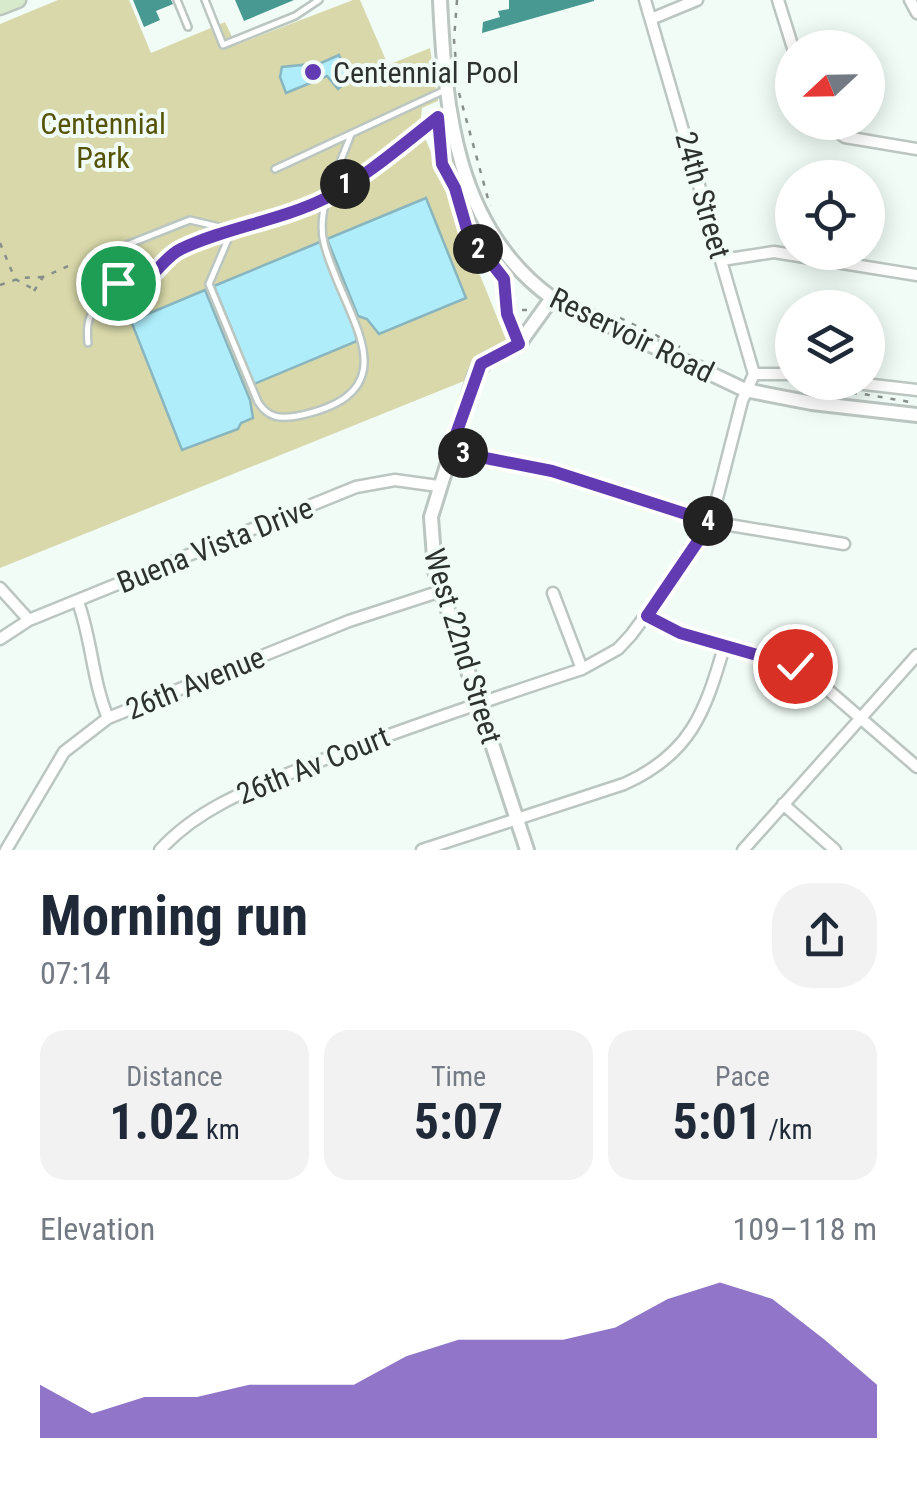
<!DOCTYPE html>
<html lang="en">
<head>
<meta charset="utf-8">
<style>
  :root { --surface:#fff; --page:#f2f2f3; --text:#1f2937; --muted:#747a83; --accent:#623bb3 }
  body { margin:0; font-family:"Roboto Condensed",sans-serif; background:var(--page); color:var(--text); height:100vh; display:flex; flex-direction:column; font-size:38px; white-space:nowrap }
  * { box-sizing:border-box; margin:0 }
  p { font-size:32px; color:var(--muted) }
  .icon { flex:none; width:55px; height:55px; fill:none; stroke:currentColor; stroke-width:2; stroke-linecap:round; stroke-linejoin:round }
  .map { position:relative; height:850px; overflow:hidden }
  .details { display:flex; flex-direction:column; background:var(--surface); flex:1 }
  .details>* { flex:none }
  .needle { width:65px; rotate:248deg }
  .controls { position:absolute; left:775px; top:30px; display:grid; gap:20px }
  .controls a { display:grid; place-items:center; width:110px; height:110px; border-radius:50%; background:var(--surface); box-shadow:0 5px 25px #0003; font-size:50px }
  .pin { position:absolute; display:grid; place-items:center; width:85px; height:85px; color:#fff; margin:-42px; border:5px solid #fff; border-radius:50%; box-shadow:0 2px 10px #0007 }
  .km { position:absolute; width:50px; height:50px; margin:-25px; border-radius:50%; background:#222; color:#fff; font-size:28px; line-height:50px; text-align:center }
  .round { display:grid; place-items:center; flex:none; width:105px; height:105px; border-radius:40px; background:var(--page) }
  .overview { display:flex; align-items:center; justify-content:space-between; height:170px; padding:0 40px }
  h1 { font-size:55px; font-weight:700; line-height:75px }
  .metrics { display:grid; grid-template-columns:repeat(3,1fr); gap:15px; height:170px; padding:10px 40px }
  .metrics div { display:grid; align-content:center; border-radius:25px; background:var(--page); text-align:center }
  .metrics b { font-size:50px; font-weight:700 }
  .metrics small { font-size:28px; font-weight:400 }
  .metrics p { font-size:28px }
  .chart { height:280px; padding:20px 40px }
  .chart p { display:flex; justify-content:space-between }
  .chart svg { width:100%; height:180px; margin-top:10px; fill:var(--accent); opacity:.7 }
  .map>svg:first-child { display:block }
</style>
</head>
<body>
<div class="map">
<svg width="917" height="850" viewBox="0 0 917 850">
  <rect width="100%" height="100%" fill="#f1fcf6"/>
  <path fill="#d8d8aa" d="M58 0H129L151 53 225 22 236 45 353 0H360L388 65 430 48 438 101 422 108 420 126 466 236 460 251 468 271 480 275 507 342 473 358 464 381 0 568V24Z"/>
  <path fill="#afedfb" stroke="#88b5be" stroke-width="2.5" d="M339 55 349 80 338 89 327 76 286 93 280 77 282 67 321 63Z
    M426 198 466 298 379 334 367 319 358 316 327 239Z
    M320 242 351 317 357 341 254 384 214 286Z
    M205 290 250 400 253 418 241 423 238 429 182 450 131 321Z"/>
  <path fill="#479991" d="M133 0H171L173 4 156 11 160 20 144 27Z
    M235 0H294L244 21Z
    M509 0H594V1L482 33 483 22 500 17 498 11 509 9Z"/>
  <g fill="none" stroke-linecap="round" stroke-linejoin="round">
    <defs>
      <path id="service" d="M177 0 188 27
        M205 0 223 45 295 16 319 0
        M351 134C340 167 315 207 324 243 342 316 418 391 297 416 280 419 268 418 258 402L209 284 232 230 326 198 446 111
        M275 169 443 91
        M190 220 232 230 176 251 156 275 123 285 113 278 109 263 119 248Z
        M88 343C84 305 101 310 117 283"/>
      <path id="minor" d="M778 0 793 48
        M910 0 917 13
        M651 19 697 0
        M823 122 845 137 917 149
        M722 260 774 252 917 275
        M754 374H792
        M847 382 917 390
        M451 451 552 471 711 522 844 544
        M0 588 29 620
        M553 593 582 669
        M78 602C92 640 92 680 108 718
        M647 616 680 633 805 670 917 767
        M0 639 29 620 356 487 395 480 438 486
        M783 804 835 850
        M6 850 64 752 108 718 349 621 441 591
        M160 850C203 803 262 785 320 761 407 727 494 698 582 669L618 649 631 635 709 530 742 401 754 374 645 0
        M422 850 624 784C691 754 705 712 724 647
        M743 850 917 655"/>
      <path id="tertiary" d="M440 0C445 110 456 229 552 298L745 390 812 403 917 415
        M527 850 435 571 431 517 475 375 488 359 519 344 552 298"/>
      <path id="secondary" d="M0 7 18 0"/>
    </defs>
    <use href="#service" stroke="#bcc6c0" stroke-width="10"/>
    <use href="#minor" stroke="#bcc6c0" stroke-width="15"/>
    <use href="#tertiary" stroke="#bcc6c0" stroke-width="18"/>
    <use href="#secondary" stroke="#bcc6c0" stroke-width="19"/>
    <path stroke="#888f8b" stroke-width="2.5" stroke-dasharray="5 8" stroke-linecap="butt" d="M457 0 454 40 458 85
      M459 93 490 206
      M440 123 442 165 455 188 469 233 504 279 513 331
      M0 243 15 279 35 290
      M0 285 21 278 42 277
      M34 291 43 277 73 264
      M509 310H531
      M620 318 680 347
      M800 389 863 394 916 403"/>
    <use href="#service" stroke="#fff" stroke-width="5"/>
    <use href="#minor" stroke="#fff" stroke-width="10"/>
    <use href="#tertiary" stroke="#fff" stroke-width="12"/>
    <use href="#secondary" stroke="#d7eacb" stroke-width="14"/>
  </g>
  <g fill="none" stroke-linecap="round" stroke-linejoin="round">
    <defs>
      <path id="route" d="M118 283C154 291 156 261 181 249 227 227 280 221 326 198 363 179 405 143 438 117L442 164 455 188 468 233 504 279 507 314 519 344 481 364 450 451 552 471 711 522 647 616 680 633 795 666"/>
    </defs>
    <use href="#route" stroke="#fff" stroke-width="20"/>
    <use href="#route" stroke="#623bb3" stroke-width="12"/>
  </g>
  <circle fill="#623bb3" stroke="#f1fcf6" stroke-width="4" cx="313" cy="72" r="10"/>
  <g text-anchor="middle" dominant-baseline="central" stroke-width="8" stroke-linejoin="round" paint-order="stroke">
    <g font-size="30" fill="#2d312f" stroke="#f1fcf6" text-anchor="start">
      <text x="333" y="72">Centennial Pool</text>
    </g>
    <g font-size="30" fill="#555308" stroke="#f1fcf6">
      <text x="103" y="123">Centennial<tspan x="103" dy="34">Park</tspan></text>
    </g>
    <g font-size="30" fill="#2d312f" stroke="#f1fcf6">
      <text transform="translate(703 195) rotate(74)">24th Street</text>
      <text transform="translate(632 335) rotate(26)">Reservoir Road</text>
      <text transform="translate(215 545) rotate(-22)">Buena Vista Drive</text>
      <text transform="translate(463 646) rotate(73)">West 22nd Street</text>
      <text transform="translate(195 683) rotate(-22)">26th Avenue</text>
      <text transform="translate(313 765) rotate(-22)">26th Av Court</text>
    </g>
  </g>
</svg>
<div class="controls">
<a><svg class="needle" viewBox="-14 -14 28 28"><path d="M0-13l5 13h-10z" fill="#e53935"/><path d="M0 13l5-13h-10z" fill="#747a83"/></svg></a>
<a><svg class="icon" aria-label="locate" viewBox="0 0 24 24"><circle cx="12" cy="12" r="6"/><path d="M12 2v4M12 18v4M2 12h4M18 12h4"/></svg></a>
<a><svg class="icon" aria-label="layers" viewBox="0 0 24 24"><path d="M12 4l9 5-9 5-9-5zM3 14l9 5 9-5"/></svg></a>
</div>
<div class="pin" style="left:118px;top:283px;background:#1e9e55"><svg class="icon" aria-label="arrive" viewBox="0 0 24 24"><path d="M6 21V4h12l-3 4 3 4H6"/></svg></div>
<div class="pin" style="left:795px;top:666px;background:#d93025"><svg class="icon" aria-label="check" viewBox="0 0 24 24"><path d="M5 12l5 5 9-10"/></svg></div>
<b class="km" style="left:345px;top:184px">1</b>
<b class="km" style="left:478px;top:249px">2</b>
<b class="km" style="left:463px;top:453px">3</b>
<b class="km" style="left:708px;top:521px">4</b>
</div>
<section class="details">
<div class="overview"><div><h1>Morning run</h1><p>07:14</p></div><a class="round"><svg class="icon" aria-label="share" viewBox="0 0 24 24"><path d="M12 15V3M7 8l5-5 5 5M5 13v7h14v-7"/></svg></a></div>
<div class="metrics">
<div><p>Distance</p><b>1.02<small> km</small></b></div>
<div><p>Time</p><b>5:07</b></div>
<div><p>Pace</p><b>5:01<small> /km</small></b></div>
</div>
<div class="chart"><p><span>Elevation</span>109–118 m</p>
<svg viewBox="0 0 160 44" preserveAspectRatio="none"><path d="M0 44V31L10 38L20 34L30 34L40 31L50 31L60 31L70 24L80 20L90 20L100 20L110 17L120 10L130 6L140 10L150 20L160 31V44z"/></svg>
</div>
</section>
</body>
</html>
